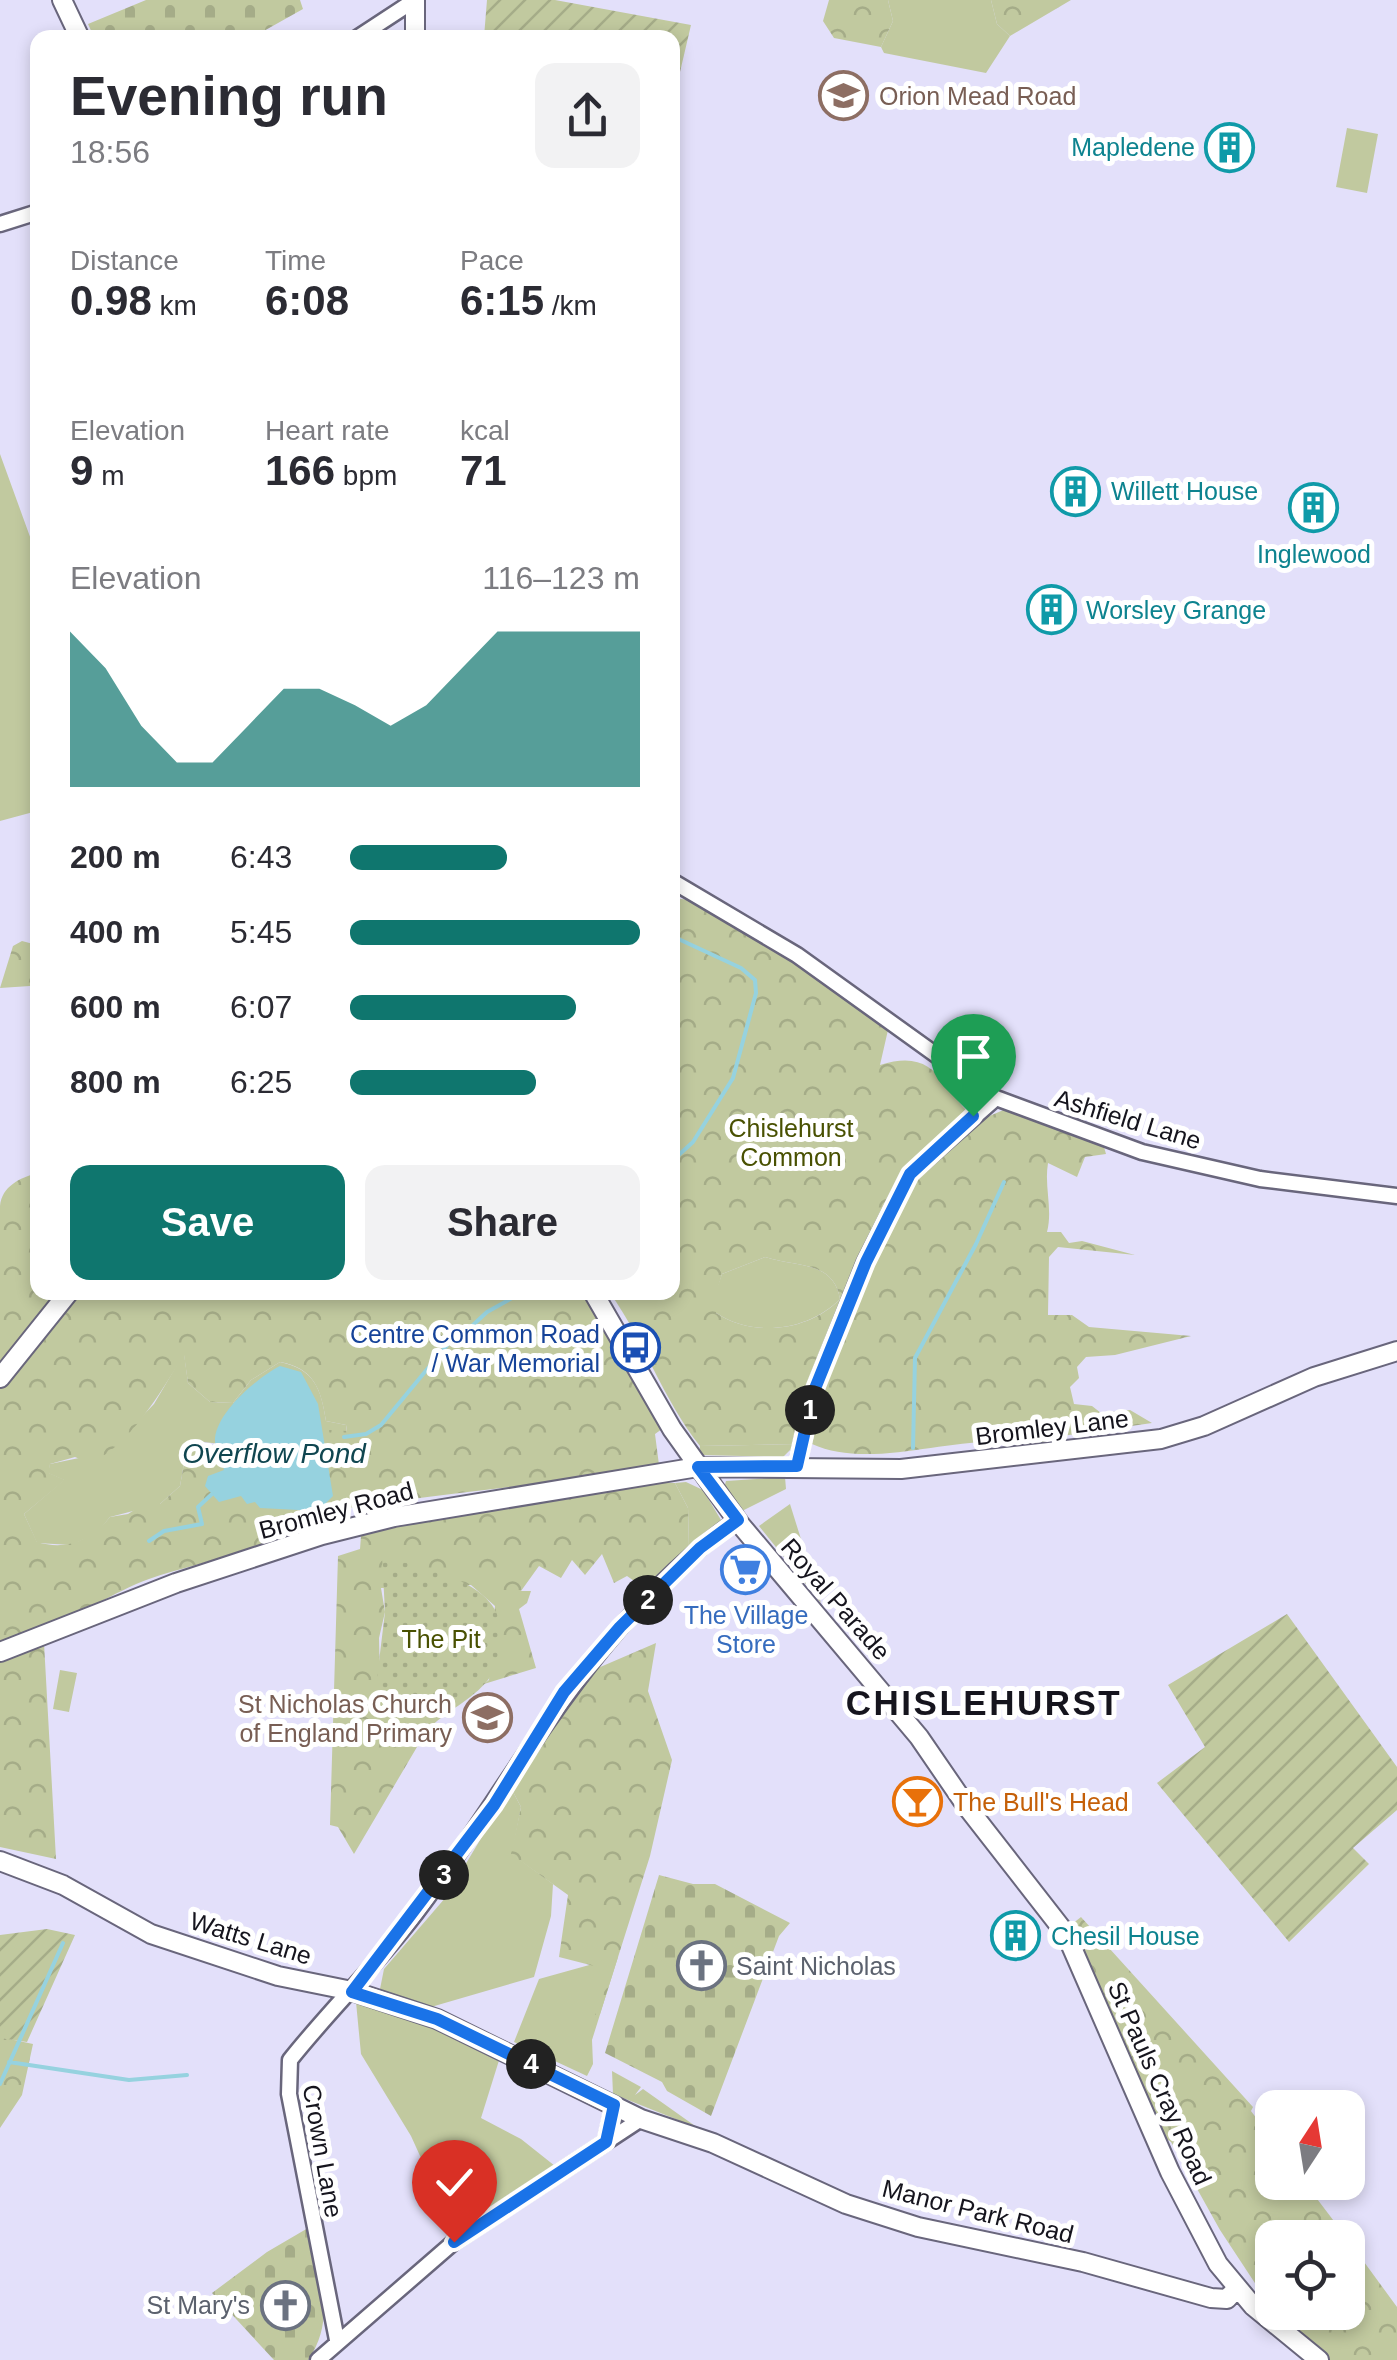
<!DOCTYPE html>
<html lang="en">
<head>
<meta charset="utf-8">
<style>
  :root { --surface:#fff; --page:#f2f2f3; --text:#2b2b33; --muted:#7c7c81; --accent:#0f766e }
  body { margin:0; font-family:Helvetica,sans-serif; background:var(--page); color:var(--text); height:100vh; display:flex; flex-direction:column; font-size:38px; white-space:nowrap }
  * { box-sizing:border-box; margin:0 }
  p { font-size:32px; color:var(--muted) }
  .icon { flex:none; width:55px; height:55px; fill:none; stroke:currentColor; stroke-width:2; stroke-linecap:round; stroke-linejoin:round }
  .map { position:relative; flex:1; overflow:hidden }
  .drawer { position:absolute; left:30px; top:30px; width:650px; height:1270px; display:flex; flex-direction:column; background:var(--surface); border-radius:20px; box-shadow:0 5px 15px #0003 }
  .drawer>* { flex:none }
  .needle { width:65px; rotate:12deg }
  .buttons { position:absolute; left:1255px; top:2090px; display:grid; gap:20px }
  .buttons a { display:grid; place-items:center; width:110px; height:110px; border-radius:20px; background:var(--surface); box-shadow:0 5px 15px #0003; font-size:50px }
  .pin { position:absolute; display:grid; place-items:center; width:85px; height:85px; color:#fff; margin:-102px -42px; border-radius:50% 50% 50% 0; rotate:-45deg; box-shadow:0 0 10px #0007 }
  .pin .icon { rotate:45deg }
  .km { position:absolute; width:50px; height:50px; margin:-25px; border-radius:50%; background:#222; color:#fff; font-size:28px; line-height:50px; text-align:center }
  .round { display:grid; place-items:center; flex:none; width:105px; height:105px; border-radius:20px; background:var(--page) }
  .overview { display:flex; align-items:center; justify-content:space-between; height:170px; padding:0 40px }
  h1 { font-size:55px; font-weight:700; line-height:75px }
  .metrics { display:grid; grid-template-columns:repeat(3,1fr); gap:15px; height:170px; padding:10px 40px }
  .metrics div { display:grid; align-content:center }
  .metrics b { font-size:42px; font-weight:700 }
  .metrics small { font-size:28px; font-weight:400 }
  .metrics p { font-size:28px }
  .chart { height:280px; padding:20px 40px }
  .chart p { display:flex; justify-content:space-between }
  .chart svg { width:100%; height:180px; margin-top:10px; fill:var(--accent); opacity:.7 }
  .primary-button { display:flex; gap:20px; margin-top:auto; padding:20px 40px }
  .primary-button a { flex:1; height:115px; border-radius:20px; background:var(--accent); color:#fff; font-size:40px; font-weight:700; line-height:115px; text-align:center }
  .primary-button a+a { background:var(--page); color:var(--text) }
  ul { padding:0 40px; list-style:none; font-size:32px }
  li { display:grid; grid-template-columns:160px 120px 1fr; align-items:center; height:75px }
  li i { height:25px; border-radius:12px; background:var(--accent) }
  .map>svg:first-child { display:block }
</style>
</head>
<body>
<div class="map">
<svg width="1397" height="2360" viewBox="0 0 1397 2360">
  <defs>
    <pattern id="forest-crowns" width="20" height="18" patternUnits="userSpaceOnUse" patternTransform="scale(2.5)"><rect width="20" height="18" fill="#c1c99f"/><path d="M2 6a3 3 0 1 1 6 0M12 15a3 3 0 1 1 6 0" fill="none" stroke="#a5ac88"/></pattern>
    <pattern id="cemetery-stones" width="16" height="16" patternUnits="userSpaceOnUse" patternTransform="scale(2.5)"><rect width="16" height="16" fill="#c1c99f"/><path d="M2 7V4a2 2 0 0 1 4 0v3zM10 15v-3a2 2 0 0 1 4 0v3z" fill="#a5ac88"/></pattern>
    <pattern id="park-dots" width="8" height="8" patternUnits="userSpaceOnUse" patternTransform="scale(2.5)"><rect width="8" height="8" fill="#c1c99f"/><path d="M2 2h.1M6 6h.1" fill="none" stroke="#a5ac88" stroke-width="1.8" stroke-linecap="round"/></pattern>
    <pattern id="garden-furrows" width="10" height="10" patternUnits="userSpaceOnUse" patternTransform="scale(2.5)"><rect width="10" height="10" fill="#c1c99f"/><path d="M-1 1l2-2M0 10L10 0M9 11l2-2" fill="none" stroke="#a5ac88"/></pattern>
  </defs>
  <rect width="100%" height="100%" fill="#e3e0fa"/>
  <path fill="#c1c99f" d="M888 0H991L997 24 1010 36 986 73 884 53 881 47 893 21Z
    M1347 128 1378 134 1367 193 1336 187Z
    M0 454 37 556 38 755 31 757 37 811 0 821Z
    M765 1257C794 1267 834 1260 840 1299 808 1331 754 1338 716 1313L715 1294 722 1274Z
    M184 1353 188 1383 210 1402 233 1403 251 1380 280 1362C314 1369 321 1388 326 1421L346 1425 347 1432 332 1442 333 1454 317 1456 188 1440 180 1486 160 1504 110 1517 96 1534 71 1545 37 1543 24 1514 64 1480 48 1473 50 1464 108 1452 154 1404Z
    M796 1444 783 1457 699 1455 700 1446Z
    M785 1477 786 1489 742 1511 724 1488 726 1481Z
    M686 1482 703 1490 721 1520 716 1530 689 1548 688 1508 675 1483Z
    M790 1504 821 1603 759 1526Z
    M60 1670 77 1673 69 1712 53 1709Z
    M511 1788 521 1807 512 1854 553 1884 551 1916 534 1977 431 2007 380 1989 384 1969 446 1897Z
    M618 1957 592 2040 593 2064 587 2076 514 2042 539 1979Z
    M356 2002 443 2029 501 2054 481 2118 521 2139 555 2166 455 2233 411 2136 361 2054Z
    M612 2071 641 2087 635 2095 643 2089 698 2128 613 2094Z"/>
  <path fill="url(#forest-crowns)" fill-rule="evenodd" d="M829 0H888L893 21 881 47 834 38 823 21Z
    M991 0H1071L1010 36 997 24Z
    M673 898 690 900 782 954 888 1030 880 1065C941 1046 941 1093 978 1121L1008 1108 1104 1147 1106 1154 1085 1157 1077 1177 1048 1163C1044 1187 1053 1209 1047 1232H1061L1069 1243 1082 1241 1135 1255 1058 1247 1049 1257 1048 1315H1072L1089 1327 1191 1336 1115 1355 1086 1357 1077 1367 1079 1378 1070 1387 1074 1404 1092 1406 1101 1413 1130 1410 1152 1423 1062 1436 1028 1448C977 1425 877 1474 812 1444L829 1374 821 1371 796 1444 700 1446C662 1398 645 1342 610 1293L672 1292ZM765 1257C794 1267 834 1260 840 1299 809 1331 754 1338 716 1313V1294L722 1274Z
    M22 941 37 945V998L30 986 0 988 13 946Z
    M37 1173 38 1292 591 1293 662 1429 655 1434 659 1465C556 1485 452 1491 349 1508 320 1513 300 1536 273 1545 264 1548 253 1546 243 1550 212 1562 180 1568 149 1579 113 1592 81 1616 43 1625L56 1859 0 1847V1206C2 1186 20 1178 37 1173ZM184 1355 188 1383 210 1402 233 1403 251 1380 280 1362C314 1368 321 1389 326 1421L346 1425 347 1431 329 1430 333 1454C304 1457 271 1459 242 1456 224 1454 214 1442 188 1440L180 1486 160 1504 147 1502 128 1514 110 1517C91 1540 67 1551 37 1542L24 1514 65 1480 49 1473 50 1464 75 1457 89 1463C127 1450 162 1390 184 1355Z
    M655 1482 675 1483 688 1508 689 1548 644 1588 627 1576 614 1583 602 1554 585 1575 572 1560 561 1578 539 1566 521 1591H531L527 1603 519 1609 536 1668 484 1684 489 1680 495 1606 471 1585 381 1588 385 1612 379 1638 381 1726 427 1730 354 1854 338 1827 330 1825 338 1556 360 1549 361 1536 406 1523Z
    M656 1643 648 1691 672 1760 650 1856 600 2014 595 2015 598 1967 559 1957 568 1895 511 1854 521 1807 511 1788 572 1694 598 1668Z
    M1081 1917 1253 2107 1251 2111 1272 2139V2182L1305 2183 1346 2237 1272 2238V2309L1220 2230 1171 2142 1161 2135 1067 1928Z
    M0 2037 33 2044 22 2095 0 2128Z
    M1348 2240 1397 2307V2360H1303L1274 2313 1348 2312Z"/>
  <path fill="url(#cemetery-stones)" d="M146 0H300L303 9 253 37H94L88 24Z
    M659 1875 693 1884H715L790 1923 779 1936 711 2116 667 2091 662 2082 605 2053Z
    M308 2228C320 2274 337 2319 308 2360H274L212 2293 267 2252Z"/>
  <path fill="url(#park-dots)" d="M382 1556C428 1571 509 1580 501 1644 500 1655 495 1671 488 1680 473 1699 445 1712 427 1730L381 1727 377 1678 385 1612Z"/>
  <path fill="url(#garden-furrows)" d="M487 0H555L691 25 673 102 672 38 484 37Z
    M1287 1614 1397 1767V1810L1353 1848 1369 1864 1289 1942 1157 1783 1205 1747 1168 1685Z
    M47 1929 75 1935 27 2042 0 2038V1935Z"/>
  <path fill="#96d2df" d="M280 1366 301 1372 318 1404 333 1496 318 1511 260 1508 255 1502 247 1504 241 1496 219 1502 205 1486 208 1476 224 1470C222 1459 214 1450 215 1438 218 1411 257 1378 280 1366Z"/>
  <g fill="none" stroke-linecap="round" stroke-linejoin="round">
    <path stroke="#96d2df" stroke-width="4" d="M672 936 741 968 755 980 756 993 733 1078 693 1142 672 1161
      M460 1337 487 1312 523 1292
      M344 1437 366 1434 381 1425 448 1344
      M913 1448 915 1358 976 1244 1004 1182
      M149 1541 164 1531 202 1524 198 1507 212 1494
      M9 2062 129 2080 187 2075
      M0 2084 63 1943"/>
    <defs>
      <path id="minor" d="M357 38 415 0
        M0 224 38 212
        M672 881 797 955 996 1098 1142 1152 1260 1179 1397 1196
        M797 1465 814 1391 865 1262 910 1174 996 1098
        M606 2142 614 2105
        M337 2340 289 2094 290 2060C332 2007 382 1960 422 1905 520 1771 598 1617 737 1520
        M318 2360 454 2242 641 2119"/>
      <path id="major" d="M62 0 80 38
        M415 0V38
        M593 1292 672 1429 739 1523 919 1737 967 1807 1066 1934 1170 2172 1218 2264 1253 2306 1319 2360
        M0 1378 69 1292
        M0 1652 176 1583 322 1535 394 1517 698 1467 901 1469 1161 1439 1204 1426 1314 1377 1397 1351
        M0 1861 63 1885 151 1934 278 1976 352 1991 437 2019 641 2119 713 2143 846 2204 918 2227 1083 2262 1211 2298 1227 2299 1236 2289"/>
    </defs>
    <use href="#minor" stroke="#69667c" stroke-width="19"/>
    <use href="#major" stroke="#69667c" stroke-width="22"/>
    <use href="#minor" stroke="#fff" stroke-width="14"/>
    <use href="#major" stroke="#fff" stroke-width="18"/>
  </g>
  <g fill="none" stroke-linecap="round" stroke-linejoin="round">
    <defs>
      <path id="route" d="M454 2242 606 2142 614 2105 437 2019 352 1992 494 1805 564 1692 620 1627 700 1548 738 1520 698 1467 797 1466 814 1391 866 1262 910 1174 973 1116"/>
    </defs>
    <use href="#route" stroke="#fff" stroke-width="20"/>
    <use href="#route" stroke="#1a73e8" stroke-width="12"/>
  </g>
  <defs>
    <symbol id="school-ring" viewBox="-11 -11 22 22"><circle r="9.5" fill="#fff" stroke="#8d6e63" stroke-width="1.5"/><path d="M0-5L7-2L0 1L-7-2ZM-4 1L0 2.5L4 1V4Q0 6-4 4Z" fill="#8d6e63"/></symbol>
    <symbol id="building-ring" viewBox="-11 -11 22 22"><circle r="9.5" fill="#fff" stroke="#0f9aa8" stroke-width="1.5"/><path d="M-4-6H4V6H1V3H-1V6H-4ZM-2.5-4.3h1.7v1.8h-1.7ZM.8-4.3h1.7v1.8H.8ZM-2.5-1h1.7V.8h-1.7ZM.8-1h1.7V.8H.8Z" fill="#0f9aa8"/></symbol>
    <symbol id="bus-ring" viewBox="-11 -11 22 22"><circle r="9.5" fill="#fff" stroke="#1a4fb4" stroke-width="1.5"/><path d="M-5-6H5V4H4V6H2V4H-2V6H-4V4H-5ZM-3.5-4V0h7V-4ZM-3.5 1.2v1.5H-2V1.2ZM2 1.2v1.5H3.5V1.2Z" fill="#1a4fb4"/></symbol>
    <symbol id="supermarket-ring" viewBox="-11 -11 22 22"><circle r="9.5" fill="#fff" stroke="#3f7fe0" stroke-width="1.5"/><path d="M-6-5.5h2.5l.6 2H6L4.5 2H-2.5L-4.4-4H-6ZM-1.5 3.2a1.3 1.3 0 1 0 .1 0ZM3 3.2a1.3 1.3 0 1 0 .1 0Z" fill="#3f7fe0"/></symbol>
    <symbol id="bar-ring" viewBox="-11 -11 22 22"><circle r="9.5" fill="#fff" stroke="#e8710a" stroke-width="1.5"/><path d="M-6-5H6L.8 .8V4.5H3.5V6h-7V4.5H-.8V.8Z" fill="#e8710a"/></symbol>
    <symbol id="church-ring" viewBox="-11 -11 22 22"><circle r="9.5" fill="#fff" stroke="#6b7280" stroke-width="1.5"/><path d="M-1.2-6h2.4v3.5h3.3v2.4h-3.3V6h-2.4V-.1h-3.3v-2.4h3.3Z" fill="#6b7280"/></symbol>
  </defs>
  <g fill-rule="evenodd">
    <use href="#school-ring" x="816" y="68" width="55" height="55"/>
    <use href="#building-ring" x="1202" y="120" width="55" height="55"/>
    <use href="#building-ring" x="1048" y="464" width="55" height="55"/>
    <use href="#building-ring" x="1286" y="480" width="55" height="55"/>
    <use href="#building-ring" x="1024" y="582" width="55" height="55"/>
    <use href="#bus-ring" x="608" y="1320" width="55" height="55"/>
    <use href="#supermarket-ring" x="718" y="1542" width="55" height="55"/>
    <use href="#school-ring" x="460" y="1690" width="55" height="55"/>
    <use href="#bar-ring" x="890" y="1774" width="55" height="55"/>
    <use href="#building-ring" x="988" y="1908" width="55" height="55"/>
    <use href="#church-ring" x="674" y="1938" width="55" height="55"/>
    <use href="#church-ring" x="258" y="2278" width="55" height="55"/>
  </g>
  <g text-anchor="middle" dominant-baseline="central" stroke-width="10" stroke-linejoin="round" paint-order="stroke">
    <g font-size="25" fill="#785e54" stroke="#fff" text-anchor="start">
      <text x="879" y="96">Orion Mead Road</text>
      <text x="452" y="1704" text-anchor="end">St Nicholas Church<tspan x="452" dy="29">of England Primary</tspan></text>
    </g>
    <g font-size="25" fill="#0d838f" stroke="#fff" text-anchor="start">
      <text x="1195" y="147" text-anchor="end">Mapledene</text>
      <text x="1111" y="491">Willett House</text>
      <text x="1314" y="554" text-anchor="middle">Inglewood</text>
      <text x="1086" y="610">Worsley Grange</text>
      <text x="1051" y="1936">Chesil House</text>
    </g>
    <g font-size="25" fill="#15141d" stroke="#fff">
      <text transform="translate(1128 1119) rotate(17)">Ashfield Lane</text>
      <text transform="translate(1052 1427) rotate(-7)">Bromley Lane</text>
      <text transform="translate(336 1510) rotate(-15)">Bromley Road</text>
      <text transform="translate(836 1599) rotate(49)">Royal Parade</text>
      <text transform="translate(251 1938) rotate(17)">Watts Lane</text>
      <text transform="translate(1160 2083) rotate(66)">St Pauls Cray Road</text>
      <text transform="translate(323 2151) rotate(80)">Crown Lane</text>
      <text transform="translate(978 2211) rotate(14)">Manor Park Road</text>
    </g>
    <g font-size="25" fill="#495102" stroke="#fff">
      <text x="791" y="1128">Chislehurst<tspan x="791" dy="29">Common</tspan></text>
      <text x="441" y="1639">The Pit</text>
    </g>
    <g font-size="25" fill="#164399" stroke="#fff" text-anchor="end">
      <text x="600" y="1334">Centre Common Road<tspan x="600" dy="29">/ War Memorial</tspan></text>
    </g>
    <g font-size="25" fill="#366cbe" stroke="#fff">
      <text x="746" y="1615">The Village<tspan x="746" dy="29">Store</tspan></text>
    </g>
    <g font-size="25" fill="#c56008" stroke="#fff" text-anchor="start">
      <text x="953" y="1802">The Bull's Head</text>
    </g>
    <g font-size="25" fill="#5b616d" stroke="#fff" text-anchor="start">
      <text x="736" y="1966">Saint Nicholas</text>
      <text x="250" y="2305" text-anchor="end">St Mary's</text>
    </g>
    <g font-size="28" font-style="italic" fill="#104650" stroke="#fff">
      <text x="274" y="1453">Overflow Pond</text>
    </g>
    <g font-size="35" font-weight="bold" letter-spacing="2.5" fill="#15141d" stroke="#fff">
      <text x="984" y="1702">CHISLEHURST</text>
    </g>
  </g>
</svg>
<div class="buttons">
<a><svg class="needle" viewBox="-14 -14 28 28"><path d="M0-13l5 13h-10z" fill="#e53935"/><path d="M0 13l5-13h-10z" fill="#7c7c81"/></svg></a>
<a><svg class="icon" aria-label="locate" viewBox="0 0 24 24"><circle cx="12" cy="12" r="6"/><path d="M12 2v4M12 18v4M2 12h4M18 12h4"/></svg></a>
</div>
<div class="pin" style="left:973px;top:1116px;background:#1e9e55"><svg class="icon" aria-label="arrive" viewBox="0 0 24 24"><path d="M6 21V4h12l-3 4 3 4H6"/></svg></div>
<div class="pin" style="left:454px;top:2242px;background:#d93025"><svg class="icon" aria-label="check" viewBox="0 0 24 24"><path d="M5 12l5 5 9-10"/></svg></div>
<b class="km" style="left:810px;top:1410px">1</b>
<b class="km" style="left:648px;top:1600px">2</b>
<b class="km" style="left:444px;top:1875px">3</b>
<b class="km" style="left:531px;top:2064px">4</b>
<section class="drawer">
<div class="overview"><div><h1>Evening run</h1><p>18:56</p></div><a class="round"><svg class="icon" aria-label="share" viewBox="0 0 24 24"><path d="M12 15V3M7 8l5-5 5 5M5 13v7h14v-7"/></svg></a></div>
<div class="metrics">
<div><p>Distance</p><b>0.98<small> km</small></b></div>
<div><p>Time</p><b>6:08</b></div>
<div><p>Pace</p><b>6:15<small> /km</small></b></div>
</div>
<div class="metrics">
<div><p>Elevation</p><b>9<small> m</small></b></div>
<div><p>Heart rate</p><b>166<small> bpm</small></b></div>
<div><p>kcal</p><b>71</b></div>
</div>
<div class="chart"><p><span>Elevation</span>116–123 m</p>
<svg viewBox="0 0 160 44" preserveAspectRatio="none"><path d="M0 44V6L10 15L20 29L30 38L40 38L50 29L60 20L70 20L80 24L90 29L100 24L110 15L120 6L130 6L140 6L150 6L160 6V44z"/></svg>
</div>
<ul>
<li><b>200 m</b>6:43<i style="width:54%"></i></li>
<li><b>400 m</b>5:45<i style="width:100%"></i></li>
<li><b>600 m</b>6:07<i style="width:78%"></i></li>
<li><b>800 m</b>6:25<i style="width:64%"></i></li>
</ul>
<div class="primary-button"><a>Save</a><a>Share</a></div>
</section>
</div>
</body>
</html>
